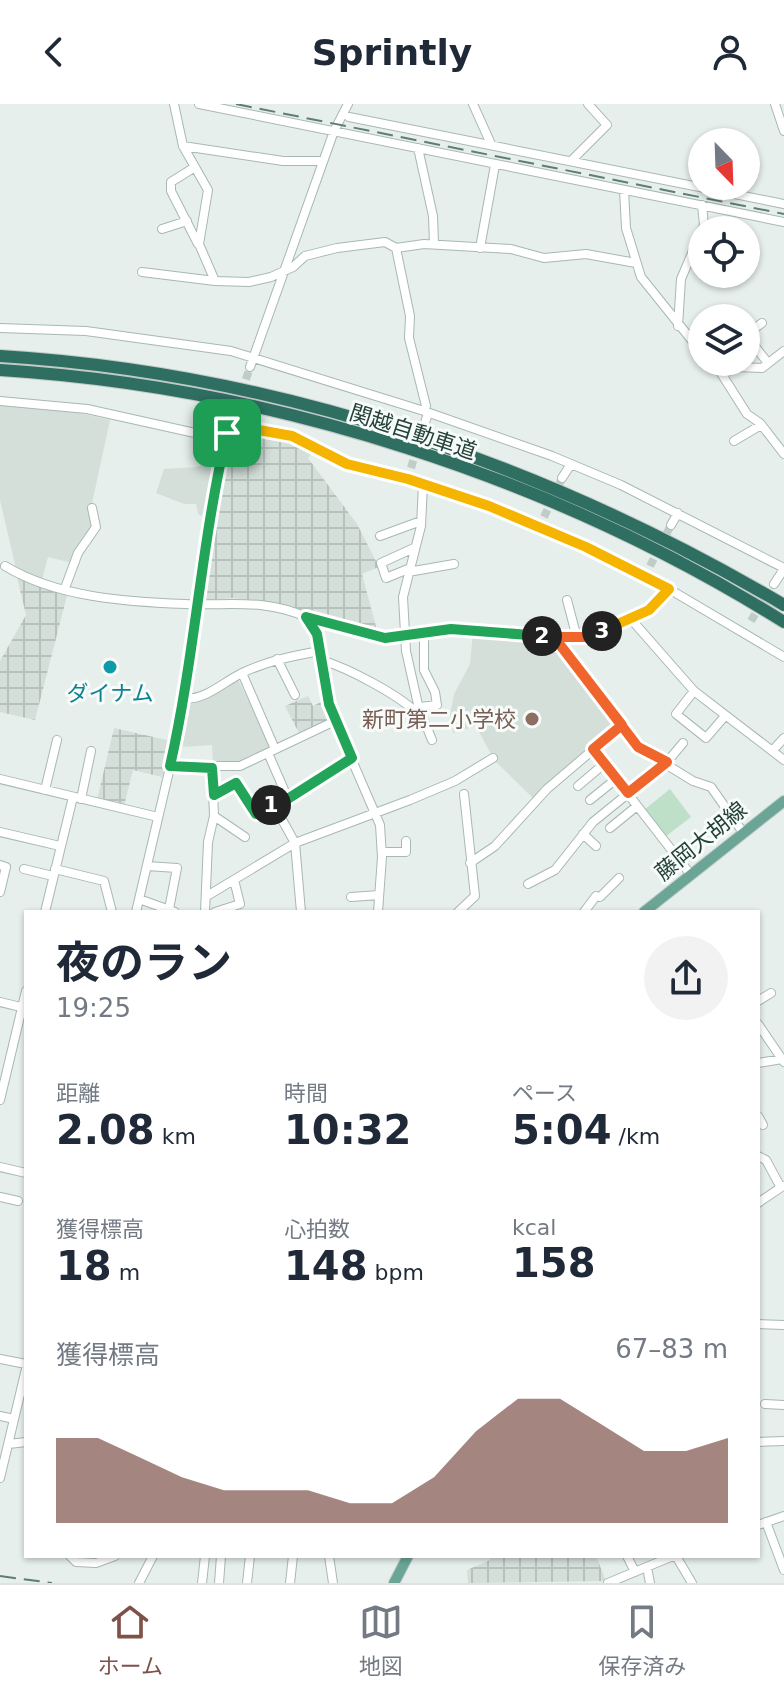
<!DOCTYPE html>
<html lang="ja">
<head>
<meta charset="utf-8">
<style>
  :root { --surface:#fff; --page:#f2f2f3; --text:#1f2937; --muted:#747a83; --line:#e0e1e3; --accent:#7f5249 }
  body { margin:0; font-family:"DejaVu Sans","Noto Sans JP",sans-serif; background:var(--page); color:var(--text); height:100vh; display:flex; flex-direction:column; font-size:30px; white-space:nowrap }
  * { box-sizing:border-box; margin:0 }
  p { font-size:26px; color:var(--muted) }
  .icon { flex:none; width:44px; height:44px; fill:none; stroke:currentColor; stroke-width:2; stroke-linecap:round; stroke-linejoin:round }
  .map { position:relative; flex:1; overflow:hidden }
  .side { position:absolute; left:24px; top:806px; width:736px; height:648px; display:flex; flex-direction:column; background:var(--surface); border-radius:0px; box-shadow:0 2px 6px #0004 }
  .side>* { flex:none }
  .needle { width:52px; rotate:157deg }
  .buttons { position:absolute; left:688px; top:24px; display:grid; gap:16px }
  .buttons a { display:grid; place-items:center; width:72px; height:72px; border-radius:50%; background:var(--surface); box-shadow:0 2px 6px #0004; font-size:40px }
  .pin { position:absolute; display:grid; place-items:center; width:68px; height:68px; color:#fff; margin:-34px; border-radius:16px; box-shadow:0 4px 12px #0006 }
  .km { position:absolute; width:40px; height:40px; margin:-20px; border-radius:50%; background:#222; color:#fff; font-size:22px; line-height:40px; text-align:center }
  .round { display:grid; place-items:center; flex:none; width:84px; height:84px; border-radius:42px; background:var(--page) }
  .overview { display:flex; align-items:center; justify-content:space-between; height:136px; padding:0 32px }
  h1 { font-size:44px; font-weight:700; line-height:60px }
  .figures { display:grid; grid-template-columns:repeat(3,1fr); gap:12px; height:136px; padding:8px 32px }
  .figures div { display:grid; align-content:center }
  .figures b { font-size:40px; font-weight:700 }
  .figures small { font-size:22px; font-weight:400 }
  .figures p { font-size:22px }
  .chart { height:224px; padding:16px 32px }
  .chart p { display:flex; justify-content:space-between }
  .chart svg { width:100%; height:144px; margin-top:8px; fill:var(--accent); opacity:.7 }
  header { display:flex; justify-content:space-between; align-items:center; height:104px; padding:0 32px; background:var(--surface); font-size:36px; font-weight:700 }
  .dock { display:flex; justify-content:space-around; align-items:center; height:112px; border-top:2px solid var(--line); background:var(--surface); font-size:22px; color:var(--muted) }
  .dock a { display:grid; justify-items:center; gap:4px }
  .dock .on { color:var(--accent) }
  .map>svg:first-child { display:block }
</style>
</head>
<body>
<header><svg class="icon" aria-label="back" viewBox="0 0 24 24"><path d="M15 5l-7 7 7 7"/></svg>Sprintly<svg class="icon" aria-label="person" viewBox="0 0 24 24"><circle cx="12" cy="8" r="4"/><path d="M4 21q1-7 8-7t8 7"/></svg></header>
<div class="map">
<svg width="784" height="1479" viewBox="0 0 784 1479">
  <defs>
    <pattern id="industrial-grid" width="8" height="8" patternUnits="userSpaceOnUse" patternTransform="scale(2)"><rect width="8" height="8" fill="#d4dfda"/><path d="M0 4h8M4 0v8" fill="none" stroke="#b6c1bc"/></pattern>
  </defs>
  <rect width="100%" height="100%" fill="#e6efeb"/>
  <path fill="#d4dfda" d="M0 300 62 305 110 316 91 404 95 422 72 459 48 453 42 476 16 465 0 396Z
    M214 355 202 412 198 410 196 400H184L156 389 164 365 197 363Z
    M473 528 554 535 616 619 536 697 494 656 476 622 453 629 450 611 454 590 470 560Z
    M237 574 273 644 241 659 213 661 212 641 182 643 191 597 212 591Z"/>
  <path fill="url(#industrial-grid)" d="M242 329 288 338 312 349 308 354 357 420 379 463 362 470 378 530 279 500 233 494 207 497 203 493 218 390 232 334Z
    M17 473 68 488 35 616 0 608V557L26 511Z
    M308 592 313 602 325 596 332 615 300 631 285 602Z
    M114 624 171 637 162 673 133 666 124 702 97 696Z
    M490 1452H596L606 1477 468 1479 467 1466 490 1456Z"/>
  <path fill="#bfe0c8" d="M670 685 691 713 665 733 644 706Z"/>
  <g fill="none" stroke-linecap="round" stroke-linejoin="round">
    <path stroke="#bfccc8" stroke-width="8" stroke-dasharray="8 4" stroke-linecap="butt" d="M231 321 250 263
      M411 364 421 330
      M544 413 562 374
      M650 462 671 421
      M751 517 769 487"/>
    <defs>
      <path id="minor" d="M174 0 183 42 208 86 199 140 215 177 249 178 271 173 293 163 305 152 337 144 385 138 396 144 410 212 409 234 426 302 424 307
        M199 0 784 118
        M473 0 491 40
        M775 0 784 27
        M349 13 784 100
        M183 42 283 57H323
        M418 44 433 112 434 140
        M571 57 607 21 588 0
        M195 63 171 78V87L198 140
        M624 86 626 124 641 173 702 249
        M162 125 187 117
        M396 144 424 140 511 145 544 154 586 150 636 159
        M480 144 495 61
        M142 168 215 177
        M678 222 681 175 704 121 702 101
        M0 224 86 227 231 247 424 307 552 352 621 381 784 464
        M746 231 768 259
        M746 231 762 219
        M714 258 747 310 760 319 784 350
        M250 263 334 27 348 0
        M722 270 738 263 762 264 784 247
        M0 297 87 305 213 333 227 329
        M424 322 428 309
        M734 337 761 321
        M562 374 571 360
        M671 421 678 409
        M380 432 421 417
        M5 462C56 493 126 498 185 500 227 502 265 494 306 513L317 530 335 617 380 721 382 753 378 808
        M408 465 386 474 381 459 414 444
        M408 468 454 460
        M774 480 784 465
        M65 484 78 449 96 423 92 404
        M567 496 577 534
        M307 513C332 518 358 531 384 534 405 536 429 526 451 525 540 520 594 562 669 485
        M630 514 694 587 784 656
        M555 534 638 643 693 677 711 683 742 727
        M277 555 295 591
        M321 556C348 564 402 592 421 613 426 619 429 629 432 636
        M242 569 275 645
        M694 587 676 610 706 634 725 612
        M186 595C208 594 222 579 242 569 267 557 292 552 320 547
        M420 603 437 601 435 588 424 566V529
        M421 614 406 547 403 493 421 422 423 380
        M593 645 691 771
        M773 646 784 634
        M268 649 288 695
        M170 662H240L335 617
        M0 675 158 713
        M578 682 604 660
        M45 686 57 636
        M214 691 236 679 256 710 270 701 275 703 295 739 301 808
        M81 695 91 647
        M590 696 616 675
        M275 703 352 654
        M214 712 245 733
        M610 724 637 702
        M0 728 60 742
        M583 730 596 742
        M382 748H406V737
        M470 759 495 742 547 685 622 621
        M0 761 6 763 0 788
        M147 762 177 764 169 805
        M24 765 53 772
        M55 765 104 777 112 808
        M528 780 555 766 593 718 667 658 683 639
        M207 792 295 739 410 696 455 677 493 654
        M351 793 379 791
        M600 793 619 774
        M139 795 175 808
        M45 808 73 693
        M136 808 186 595 208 411 231 321 292 332 347 360 423 380 540 423 669 485 784 553
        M205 808 208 738 214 712 212 664
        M215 808 240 800 234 776
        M458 808 475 792 464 690
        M584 808 596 792
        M758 897 771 889
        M0 898 25 904
        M758 920 784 958
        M758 959 782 955
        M0 996 26 887
        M758 1012 763 1021
        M758 1052 766 1056 780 1082
        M0 1063 26 1069
        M0 1093 18 1097
        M758 1099 783 1082
        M758 1220 784 1221
        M0 1255 26 1260
        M765 1300 784 1301
        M0 1312 14 1315
        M758 1338 784 1337
        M9 1340 26 1338
        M0 1374 26 1265
        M766 1418 784 1466
        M758 1421 784 1412
        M70 1452 76 1458 96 1459 115 1452
        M329 1452 333 1479
        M627 1452 635 1468
        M676 1452 692 1479
        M647 1463 650 1479
        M139 1479 153 1452
        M202 1479 205 1452
        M219 1479 221 1452
        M247 1479 250 1452
        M290 1479 293 1452
        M608 1479 673 1452"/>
      <path id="major" d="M644 808 784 697
        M394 1479 408 1452"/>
      <path id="highway" d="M0 252C278 269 545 360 784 501
        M0 266C273 283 552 373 784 518"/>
    </defs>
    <use href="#minor" stroke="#a8b8b2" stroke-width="10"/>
    <use href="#major" stroke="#c2cac8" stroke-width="12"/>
    <use href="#highway" stroke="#c2cac8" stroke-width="14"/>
    <use href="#minor" stroke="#fff" stroke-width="8"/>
    <use href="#major" stroke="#6aa596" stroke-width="10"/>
    <use href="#highway" stroke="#2f6f62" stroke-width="12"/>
    <path stroke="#5f7d75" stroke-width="2" stroke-dasharray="16 8" stroke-linecap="butt" d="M236 0 784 110
      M0 1472 52 1479"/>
  </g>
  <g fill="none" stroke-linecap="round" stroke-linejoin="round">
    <defs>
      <path id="split-1" d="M227 329C201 439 195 552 170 662L212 664 214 691 236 679 256 710 271 701"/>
      <path id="split-2" d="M271 701 275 703 352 654 329 600 317 530 306 513 385 534 451 525 542 532"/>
      <path id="split-3" d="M542 532 554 533 638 643 667 658 628 689 593 645 622 621 554 533H588L602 527"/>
      <path id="split-4" d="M227 329 231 321 292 332 347 360 408 375 489 402 586 443 669 485 649 506 602 527"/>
    </defs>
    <use href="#split-1" stroke="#fff" stroke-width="16"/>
    <use href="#split-2" stroke="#fff" stroke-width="16"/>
    <use href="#split-3" stroke="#fff" stroke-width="16"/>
    <use href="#split-4" stroke="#fff" stroke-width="16"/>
    <use href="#split-1" stroke="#22a559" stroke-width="10"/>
    <use href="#split-2" stroke="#22a559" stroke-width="10"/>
    <use href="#split-3" stroke="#f0652b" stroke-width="10"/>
    <use href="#split-4" stroke="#f5b400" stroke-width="10"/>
  </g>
  <circle fill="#0f9aa8" stroke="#f7fbf9" stroke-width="3" cx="110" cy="563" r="8"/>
  <circle fill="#8d6e63" stroke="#f7fbf9" stroke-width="3" cx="532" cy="615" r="8"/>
  <g text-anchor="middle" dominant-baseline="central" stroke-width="6" stroke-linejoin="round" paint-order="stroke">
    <g font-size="22" fill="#24423a" stroke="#f7fbf9">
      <text transform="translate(413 328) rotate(18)">関越自動車道</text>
      <text transform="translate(701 737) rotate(-39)">藤岡大胡線</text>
    </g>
    <g font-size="22" fill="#0d838f" stroke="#f7fbf9">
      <text x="110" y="589">ダイナム</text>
    </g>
    <g font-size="22" fill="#785e54" stroke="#f7fbf9" text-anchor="end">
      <text x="516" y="615">新町第二小学校</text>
    </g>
  </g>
</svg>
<div class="buttons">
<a><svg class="needle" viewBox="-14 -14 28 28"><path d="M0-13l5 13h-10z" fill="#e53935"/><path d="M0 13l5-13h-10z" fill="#747a83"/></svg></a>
<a><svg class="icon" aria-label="locate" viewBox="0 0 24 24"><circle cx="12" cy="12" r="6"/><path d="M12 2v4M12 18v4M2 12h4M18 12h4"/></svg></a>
<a><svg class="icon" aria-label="layers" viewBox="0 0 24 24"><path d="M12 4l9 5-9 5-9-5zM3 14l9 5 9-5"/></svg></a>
</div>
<div class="pin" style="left:227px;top:329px;background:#1e9e55"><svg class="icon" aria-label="arrive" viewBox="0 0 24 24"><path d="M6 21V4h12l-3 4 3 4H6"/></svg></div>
<b class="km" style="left:271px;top:701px">1</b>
<b class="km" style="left:542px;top:532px">2</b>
<b class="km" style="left:602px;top:527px">3</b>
<section class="side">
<div class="overview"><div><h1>夜のラン</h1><p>19:25</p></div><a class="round"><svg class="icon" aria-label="share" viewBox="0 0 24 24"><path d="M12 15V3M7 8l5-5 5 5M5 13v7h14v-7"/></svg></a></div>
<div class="figures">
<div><p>距離</p><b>2.08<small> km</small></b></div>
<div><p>時間</p><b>10:32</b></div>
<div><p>ペース</p><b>5:04<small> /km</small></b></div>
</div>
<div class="figures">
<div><p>獲得標高</p><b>18<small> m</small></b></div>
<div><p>心拍数</p><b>148<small> bpm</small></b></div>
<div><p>kcal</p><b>158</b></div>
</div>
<div class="chart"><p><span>獲得標高</span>67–83 m</p>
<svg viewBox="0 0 160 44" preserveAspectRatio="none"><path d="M0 44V18L10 18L20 24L30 30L40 34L50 34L60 34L70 38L80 38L90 30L100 16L110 6L120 6L130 14L140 22L150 22L160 18V44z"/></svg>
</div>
</section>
</div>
<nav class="dock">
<a class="on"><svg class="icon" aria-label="home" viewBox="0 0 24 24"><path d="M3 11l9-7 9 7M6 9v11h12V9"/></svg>ホーム</a>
<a><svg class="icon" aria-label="map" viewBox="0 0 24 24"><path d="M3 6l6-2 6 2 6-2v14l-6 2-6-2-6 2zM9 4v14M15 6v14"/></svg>地図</a>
<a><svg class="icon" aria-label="saved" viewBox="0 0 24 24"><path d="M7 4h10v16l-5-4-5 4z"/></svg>保存済み</a>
</nav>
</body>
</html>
